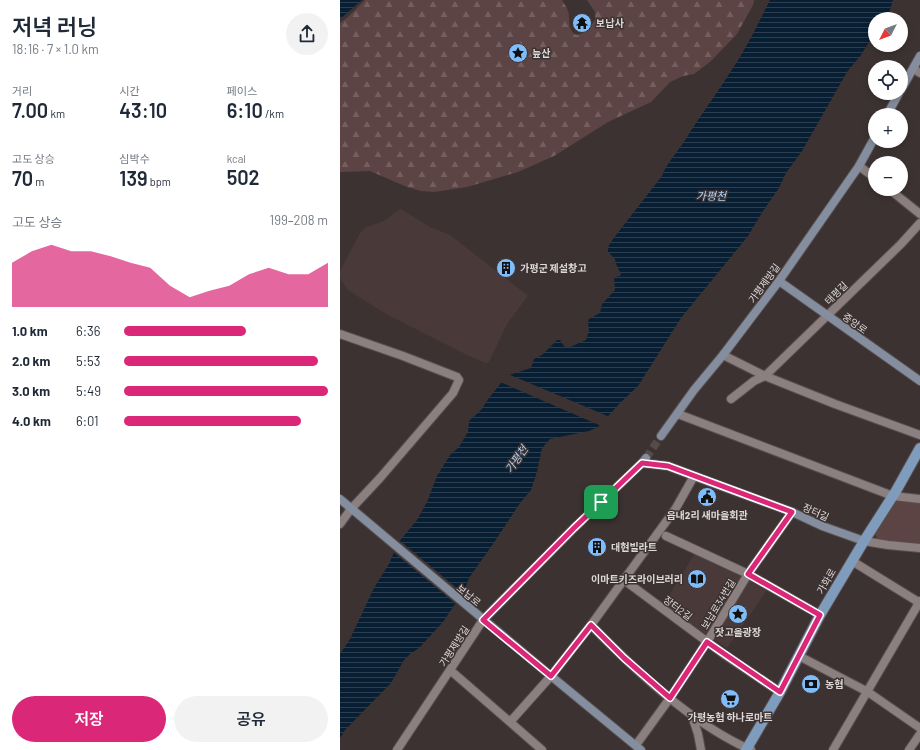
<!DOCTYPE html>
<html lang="ko">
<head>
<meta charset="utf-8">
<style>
  :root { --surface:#fff; --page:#f2f2f3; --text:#1f2937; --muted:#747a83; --accent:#db2777 }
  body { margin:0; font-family:Barlow,"Noto Sans KR",sans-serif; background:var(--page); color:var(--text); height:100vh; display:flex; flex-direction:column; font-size:15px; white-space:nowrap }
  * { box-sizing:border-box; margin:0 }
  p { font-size:13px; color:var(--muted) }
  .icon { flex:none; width:22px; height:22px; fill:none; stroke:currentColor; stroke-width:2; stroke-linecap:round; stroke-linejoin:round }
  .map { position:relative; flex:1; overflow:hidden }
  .side { display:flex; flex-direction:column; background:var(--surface); width:340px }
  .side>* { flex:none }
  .needle { width:26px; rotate:228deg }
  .controls { position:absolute; left:528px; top:12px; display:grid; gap:8px }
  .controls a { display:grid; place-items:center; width:40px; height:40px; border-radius:50%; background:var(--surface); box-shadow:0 2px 6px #0003; font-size:20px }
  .pin { position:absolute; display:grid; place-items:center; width:34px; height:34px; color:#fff; margin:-17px; border-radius:8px; box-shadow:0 2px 6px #0006 }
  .round { display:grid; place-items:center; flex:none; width:42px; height:42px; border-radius:21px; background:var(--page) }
  .headline { display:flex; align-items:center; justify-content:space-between; height:68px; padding:0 12px }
  h1 { font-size:22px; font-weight:600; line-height:30px }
  .stats { display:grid; grid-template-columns:repeat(3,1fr); gap:6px; height:68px; padding:4px 12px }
  .stats div { display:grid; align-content:center }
  .stats b { font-size:20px; font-weight:600 }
  .stats small { font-size:11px; font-weight:400 }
  .stats p { font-size:11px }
  .chart { height:112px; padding:8px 12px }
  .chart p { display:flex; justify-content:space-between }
  .chart svg { width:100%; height:72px; margin-top:4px; fill:var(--accent); opacity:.7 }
  .cta { display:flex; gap:8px; margin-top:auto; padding:8px 12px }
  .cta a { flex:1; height:46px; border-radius:24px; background:var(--accent); color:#fff; font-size:16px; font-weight:600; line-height:46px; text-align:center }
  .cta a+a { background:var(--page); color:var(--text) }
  ul { padding:0 12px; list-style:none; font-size:13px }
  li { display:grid; grid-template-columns:64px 48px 1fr; align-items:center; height:30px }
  li i { height:10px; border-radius:5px; background:var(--accent) }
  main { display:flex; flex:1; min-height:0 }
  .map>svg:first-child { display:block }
</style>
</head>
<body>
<main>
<section class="side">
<div class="headline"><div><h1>저녁 러닝</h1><p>18:16 · 7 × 1.0 km</p></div><a class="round"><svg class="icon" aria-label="share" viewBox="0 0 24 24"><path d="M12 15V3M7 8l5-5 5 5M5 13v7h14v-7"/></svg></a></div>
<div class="stats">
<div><p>거리</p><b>7.00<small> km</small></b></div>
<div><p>시간</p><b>43:10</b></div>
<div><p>페이스</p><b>6:10<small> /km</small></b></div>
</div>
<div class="stats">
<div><p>고도 상승</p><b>70<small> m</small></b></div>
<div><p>심박수</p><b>139<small> bpm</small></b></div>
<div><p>kcal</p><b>502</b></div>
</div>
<div class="chart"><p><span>고도 상승</span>199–208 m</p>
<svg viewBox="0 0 160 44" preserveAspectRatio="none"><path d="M0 44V17L10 10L20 6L30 10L40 10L50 13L60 17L70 20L80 31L90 38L100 34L110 31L120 24L130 20L140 24L150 24L160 17V44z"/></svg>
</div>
<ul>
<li><b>1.0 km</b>6:36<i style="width:60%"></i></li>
<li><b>2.0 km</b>5:53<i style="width:95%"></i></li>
<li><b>3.0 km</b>5:49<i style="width:100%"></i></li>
<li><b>4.0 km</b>6:01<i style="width:87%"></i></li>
</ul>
<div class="cta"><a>저장</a><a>공유</a></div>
</section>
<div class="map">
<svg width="580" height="750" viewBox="0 0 580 750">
  <defs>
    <pattern id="forest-firs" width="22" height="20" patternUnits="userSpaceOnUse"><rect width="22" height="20" fill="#5d4444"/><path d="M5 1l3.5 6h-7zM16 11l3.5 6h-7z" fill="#745e5e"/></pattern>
    <pattern id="water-rules" width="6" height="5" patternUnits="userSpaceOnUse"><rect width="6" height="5" fill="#081e32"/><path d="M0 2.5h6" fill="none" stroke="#2c3e4f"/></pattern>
  </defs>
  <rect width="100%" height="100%" fill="#3c3232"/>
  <path fill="#4a3939" d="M61 209 90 227 110 235 187 295V297L167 324 149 362 146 363 129 356 46 314 8 290 0 278V271L20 233 26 227 44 221 56 212Z
    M355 553 400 575 427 590 387 648 323 605Z"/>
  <path fill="url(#forest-firs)" d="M25 0H222C224 4 227 7 228 11 230 17 228 24 231 30 238 43 251 26 255 20V12L247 0H414L413 5 397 34 371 61 354 74 343 76 330 82 311 102 268 122 214 156 178 172 127 187 94 192 81 191 67 187 30 171 0 172V23L8 17Z"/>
  <path fill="#5d4444" d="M556 501 580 502V544L538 540 535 534Z"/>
  <path fill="url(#water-rules)" d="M0 0H22L0 19Z
    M430 0H553L547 19H535V32L521 55 507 72 462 151 446 173 439 188 423 211 408 236 341 318 298 386 280 403 258 427 249 431 210 439 202 448 197 472 191 490 180 503 153 544 129 578 125 589 103 622 79 648 70 654 64 660 51 683 5 730 0 738V654L10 639 34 588 49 564 58 543 77 520 87 502 97 476 110 455 119 447 128 432 129 421 141 410 149 398 165 378 169 375 191 368 194 359 202 355 217 340H220L224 346 228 348 246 340 249 331 248 322 249 319 260 313 262 304 275 290 274 277 280 276 281 274 276 264 275 259 268 252V247L273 239 322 176C326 164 340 149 347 137 364 110 383 85 400 57 411 39 420 20 430 0Z"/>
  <path fill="#3c3232" d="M168 374 270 417 261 426 160 382Z
    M58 539 124 594 117 605 52 551Z"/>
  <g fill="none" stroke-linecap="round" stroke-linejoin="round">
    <path stroke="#544b4b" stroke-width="8" stroke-dasharray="8 4" stroke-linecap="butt" d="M306 458 321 436"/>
    <defs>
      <path id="street" d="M574 69 580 73
        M519 166 535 178
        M549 189 580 214
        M0 334 63 356 117 377 119 380 113 393 40 478 11 509 0 524
        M383 355 425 376 495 404 580 435
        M391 399 414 381 425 376 561 244 580 223
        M338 414 553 496 580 499
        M326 536 408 574 480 615
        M524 541 548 545 580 548
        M512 561 580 603
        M284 580 385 655 440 692
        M251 625C296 671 352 724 411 750
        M459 656 528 692 580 728
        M110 670 170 722
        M352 716 358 734 361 750
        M296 745 330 698 367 642 408 574 452 512
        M57 750 143 620 234 528 302 463
        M202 750 170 722 211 676 251 625 336 508 354 476
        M493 750 580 601
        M569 750 580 734"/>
      <path id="secondary" d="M561 90 580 56
        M547 115 559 93
        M439 281 580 381
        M321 436 354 390 383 355 439 281 519 166 535 137
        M306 458 302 463 328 466 354 476 452 512 482 526 524 541
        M0 499 211 676 301 750"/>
      <path id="primary" d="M406 750 440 692 480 615 524 541 556 491 580 448"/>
    </defs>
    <use href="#street" stroke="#574f4f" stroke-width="10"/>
    <use href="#secondary" stroke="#574f4f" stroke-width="10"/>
    <use href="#primary" stroke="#574f4f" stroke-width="12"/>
    <use href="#street" stroke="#8b7f7f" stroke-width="8"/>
    <use href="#secondary" stroke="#858e9e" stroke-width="8"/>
    <use href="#primary" stroke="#809cbd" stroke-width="10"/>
  </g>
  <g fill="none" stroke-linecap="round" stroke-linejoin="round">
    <defs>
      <path id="route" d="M302 463 328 466 452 512 408 574 480 615 440 692 367 642 330 698 284 658 251 625 211 676 143 620 234 528Z"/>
    </defs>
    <use href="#route" stroke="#fff" stroke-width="8"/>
    <use href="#route" stroke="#db2777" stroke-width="5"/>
  </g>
  <defs>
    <symbol id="temple-disc" viewBox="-11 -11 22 22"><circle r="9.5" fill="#7fbdfa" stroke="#3c3232"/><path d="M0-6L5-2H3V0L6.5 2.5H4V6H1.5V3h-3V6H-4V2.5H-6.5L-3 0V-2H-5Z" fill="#111"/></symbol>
    <symbol id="sight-disc" viewBox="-11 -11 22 22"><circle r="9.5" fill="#7fbdfa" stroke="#3c3232"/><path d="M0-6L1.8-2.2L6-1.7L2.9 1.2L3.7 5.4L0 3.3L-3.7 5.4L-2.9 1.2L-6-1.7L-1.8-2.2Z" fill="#111"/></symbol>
    <symbol id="building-disc" viewBox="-11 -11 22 22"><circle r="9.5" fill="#7fbdfa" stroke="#3c3232"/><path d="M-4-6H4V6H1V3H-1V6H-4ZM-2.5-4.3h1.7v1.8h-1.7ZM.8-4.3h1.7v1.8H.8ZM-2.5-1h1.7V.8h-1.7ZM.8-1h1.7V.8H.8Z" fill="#111"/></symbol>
    <symbol id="civic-disc" viewBox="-11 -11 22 22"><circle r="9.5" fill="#7fbdfa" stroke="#3c3232"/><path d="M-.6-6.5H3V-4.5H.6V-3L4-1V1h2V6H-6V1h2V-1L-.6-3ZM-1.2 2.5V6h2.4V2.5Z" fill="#111"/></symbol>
    <symbol id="library-disc" viewBox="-11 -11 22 22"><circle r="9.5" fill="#7fbdfa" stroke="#3c3232"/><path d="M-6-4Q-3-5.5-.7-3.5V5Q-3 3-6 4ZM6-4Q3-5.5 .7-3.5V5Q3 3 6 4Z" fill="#111"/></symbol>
    <symbol id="bank-disc" viewBox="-11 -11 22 22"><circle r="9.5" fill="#7fbdfa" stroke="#3c3232"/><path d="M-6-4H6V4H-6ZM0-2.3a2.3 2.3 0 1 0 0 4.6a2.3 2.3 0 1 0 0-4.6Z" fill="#111"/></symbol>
    <symbol id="supermarket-disc" viewBox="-11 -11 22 22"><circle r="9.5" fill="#7fbdfa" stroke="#3c3232"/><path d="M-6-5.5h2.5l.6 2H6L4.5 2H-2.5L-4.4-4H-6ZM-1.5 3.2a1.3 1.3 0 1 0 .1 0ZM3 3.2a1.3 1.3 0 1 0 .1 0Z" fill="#111"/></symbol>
  </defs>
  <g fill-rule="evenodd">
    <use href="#temple-disc" x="231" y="12" width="22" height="22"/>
    <use href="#sight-disc" x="167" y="42" width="22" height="22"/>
    <use href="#building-disc" x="155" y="257" width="22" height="22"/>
    <use href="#civic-disc" x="356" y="486" width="22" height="22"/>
    <use href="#building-disc" x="246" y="536" width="22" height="22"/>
    <use href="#library-disc" x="346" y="568" width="22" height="22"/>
    <use href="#sight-disc" x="387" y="603" width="22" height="22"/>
    <use href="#bank-disc" x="460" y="673" width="22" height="22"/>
    <use href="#supermarket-disc" x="379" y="688" width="22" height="22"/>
  </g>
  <g text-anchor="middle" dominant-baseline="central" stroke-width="3" stroke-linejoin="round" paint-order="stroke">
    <g font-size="10" font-weight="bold" fill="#ded8d8" stroke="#3c3232" text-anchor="start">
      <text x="256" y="23">보납사</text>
      <text x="192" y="53">늪산</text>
      <text x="180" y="268">가평군 제설창고</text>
      <text x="367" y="515" text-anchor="middle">읍내2리 새마을회관</text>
      <text x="271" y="547">대현빌라트</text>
      <text x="343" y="579" text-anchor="end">이마트키즈라이브러리</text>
      <text x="398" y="632" text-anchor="middle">잣고을광장</text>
      <text x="485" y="684">농협</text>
      <text x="390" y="717" text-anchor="middle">가평농협 하나로마트</text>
    </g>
    <g font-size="10" fill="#ded8d8" stroke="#3c3232">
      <text transform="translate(424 283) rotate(-54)">가평제방길</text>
      <text transform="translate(496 293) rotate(-45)">태평길</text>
      <text transform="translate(515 323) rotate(35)">중앙로</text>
      <text transform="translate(476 512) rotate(24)">장터길</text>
      <text transform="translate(486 581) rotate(-60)">가화로</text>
      <text transform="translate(129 595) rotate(40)">보납로</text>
      <text transform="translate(378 604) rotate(-59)">보납로34번길</text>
      <text transform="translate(338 608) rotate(37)">장터2길</text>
      <text transform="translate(114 646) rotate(-57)">가평제방길</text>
    </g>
    <g font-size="11" font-style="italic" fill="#aed2f5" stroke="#3c3232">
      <text x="371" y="195">가평천</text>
      <text transform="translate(176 459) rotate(-55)">가평천</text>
    </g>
  </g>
</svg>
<div class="controls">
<a><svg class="needle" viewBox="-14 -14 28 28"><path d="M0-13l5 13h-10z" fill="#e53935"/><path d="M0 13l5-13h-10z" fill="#747a83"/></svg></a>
<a><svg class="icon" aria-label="locate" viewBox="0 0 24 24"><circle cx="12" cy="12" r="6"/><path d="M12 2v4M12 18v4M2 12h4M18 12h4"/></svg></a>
<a>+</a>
<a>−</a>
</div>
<div class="pin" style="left:261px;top:502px;background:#1e9e55"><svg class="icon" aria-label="arrive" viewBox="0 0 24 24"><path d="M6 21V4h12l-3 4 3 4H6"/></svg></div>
</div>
</main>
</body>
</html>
